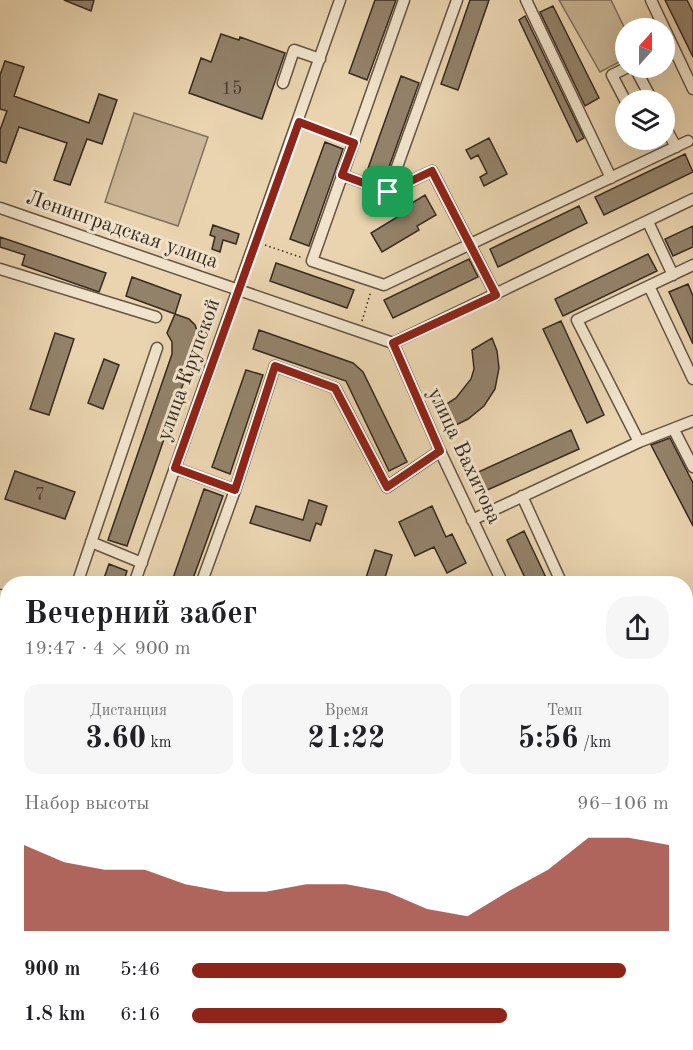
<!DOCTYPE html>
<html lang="ru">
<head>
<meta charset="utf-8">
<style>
  :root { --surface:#fff; --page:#f6f6f6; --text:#202124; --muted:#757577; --accent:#8f2418 }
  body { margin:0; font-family:"Old Standard TT",serif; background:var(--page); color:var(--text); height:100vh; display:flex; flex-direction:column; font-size:22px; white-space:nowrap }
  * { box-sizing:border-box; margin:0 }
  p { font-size:20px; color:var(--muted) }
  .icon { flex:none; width:33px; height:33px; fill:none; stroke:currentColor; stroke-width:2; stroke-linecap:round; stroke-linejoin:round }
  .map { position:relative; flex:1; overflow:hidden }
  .details { position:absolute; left:0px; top:576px; width:693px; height:474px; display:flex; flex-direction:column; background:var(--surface); border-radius:24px 24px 0 0; box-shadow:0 6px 24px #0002 }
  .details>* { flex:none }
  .needle { width:39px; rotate:21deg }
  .buttons { position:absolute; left:615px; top:18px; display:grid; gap:12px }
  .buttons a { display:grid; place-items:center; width:60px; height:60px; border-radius:50%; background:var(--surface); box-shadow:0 6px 24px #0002; font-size:30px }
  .pin { position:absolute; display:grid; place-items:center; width:51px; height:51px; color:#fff; margin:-26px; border-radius:12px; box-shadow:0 3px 9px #0006 }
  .round { display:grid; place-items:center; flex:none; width:63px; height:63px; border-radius:24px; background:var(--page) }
  .overview { display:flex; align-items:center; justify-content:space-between; height:102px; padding:0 24px }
  h1 { font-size:33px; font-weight:600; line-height:45px }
  .figures { display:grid; grid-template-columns:repeat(3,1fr); gap:9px; height:102px; padding:6px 24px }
  .figures div { display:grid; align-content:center; border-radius:15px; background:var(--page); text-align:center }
  .figures b { font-size:30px; font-weight:600 }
  .figures small { font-size:16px; font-weight:400 }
  .figures p { font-size:16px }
  .chart { height:168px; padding:12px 24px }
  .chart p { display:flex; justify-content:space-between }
  .chart svg { width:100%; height:108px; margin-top:6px; fill:var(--accent); opacity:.7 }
  ul { padding:0 24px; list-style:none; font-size:20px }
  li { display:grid; grid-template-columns:96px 72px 1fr; align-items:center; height:45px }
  li i { height:15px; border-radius:8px; background:var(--accent) }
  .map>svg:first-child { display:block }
</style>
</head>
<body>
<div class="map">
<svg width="693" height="1050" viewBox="0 0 693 1050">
  <rect width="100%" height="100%" fill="#e9d4af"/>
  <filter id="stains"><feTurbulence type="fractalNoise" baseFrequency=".00333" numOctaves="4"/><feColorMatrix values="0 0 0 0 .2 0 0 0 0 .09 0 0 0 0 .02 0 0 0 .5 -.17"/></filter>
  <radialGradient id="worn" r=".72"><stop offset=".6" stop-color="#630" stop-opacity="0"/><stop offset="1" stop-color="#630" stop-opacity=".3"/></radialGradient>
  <path fill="#cbb797" stroke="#80705b" stroke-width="1.5" d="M559 0H611L625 29V59L600 72Z
    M134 113 208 137 178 226 105 202Z"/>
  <path fill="#93826a" stroke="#36291f" stroke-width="1.5" d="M64 0H94L91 11Z
    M375 0H396L367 80 349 73Z
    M470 0H489L458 90 441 84Z
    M665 0H687L693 12V57Z
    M553 6 599 98 585 106 540 12Z
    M525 16 584 138 577 142 519 20Z
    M221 34 239 40 240 37 285 53 262 119 189 93 201 58 211 62Z
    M5 61 24 67 14 96 89 123 99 94 117 100 102 144 87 139 70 185 54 180 67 143 19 127 6 163 0 161V130L7 111 0 109V75Z
    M401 76 419 83 384 181 366 174Z
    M489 138 507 174 484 186 480 177 487 173 478 155 471 159 466 150Z
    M325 142 343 149 309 246 290 239Z
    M685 154 693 172 604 215 595 197Z
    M425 195 436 215 417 226 419 230 382 252 371 233 404 213 402 209Z
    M579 206 587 223 498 267 490 249Z
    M213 225 239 234 236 244 223 240 220 252 212 249 215 237 210 235Z
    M693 226V247L673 256 665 239Z
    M0 237 106 273 99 292 22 265 25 255 0 247Z
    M648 254 657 271 563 316 555 299Z
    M469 259 478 277 393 318 384 300Z
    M276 263 354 290 347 308 270 281Z
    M132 277 181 295 175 314 126 296Z
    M688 284 693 296V344L669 292Z
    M175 314 189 319 195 325 201 341 200 350 191 361 127 546 108 540 172 354V342L167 333Z
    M561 321 604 415 587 423 543 329Z
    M259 330 353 363 363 372 407 462 389 471 346 381 253 349Z
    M55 333 74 339 49 415 30 409Z
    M492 338 497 351 499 368 495 389 484 406 468 419 452 427 442 407 456 398 471 379 474 369 472 350Z
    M104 359 119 365 103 409 88 403Z
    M246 370 263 375 230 474 212 467Z
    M571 430 579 449 485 491 476 473Z
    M670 438 693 483V526L651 445Z
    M15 471 75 492 65 519 5 499Z
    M204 489 223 496 191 584H171Z
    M309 500 327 506 321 525 316 523 310 541 250 523 256 506 303 520Z
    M432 506 446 537 452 534 466 563 447 573 434 547 415 556 399 522Z
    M524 531 549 584H528L507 540Z
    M375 550 392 555 383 584H364Z
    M109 564 127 571 123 584H102Z"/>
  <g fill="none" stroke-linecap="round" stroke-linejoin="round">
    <defs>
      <path id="minor" d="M404 0 312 261 384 285 688 141
        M526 0 611 178
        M651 0 693 89
        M635 68 652 100
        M283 83 294 50 320 59
        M626 102 612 75 626 68
        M664 125 676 147
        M342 175 388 192 457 0
        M388 192 432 171 496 295
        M0 208 393 343 693 199
        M648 222 673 275
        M0 269 156 317
        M649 286 693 379
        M393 343 440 451 503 584
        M674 430 693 467
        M639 442 693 421
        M175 468 235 490 201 584
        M235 490 275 366 335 388 387 487 440 451
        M522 496 562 584
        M472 520 639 442 577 320 693 265
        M91 542 142 563
        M77 584 157 348
        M134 584 340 0
        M0 595 8 598
        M686 641 693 637
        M0 647 8 649
        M0 721 8 747
        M5 812 8 820
        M0 938 8 961
        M134 1042 136 1050
        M281 1042 284 1050
        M313 1042 316 1050"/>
      <path id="major" d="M686 928C693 939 693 951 686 963
        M63 1050 92 1042"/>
    </defs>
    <use href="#minor" stroke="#635443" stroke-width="13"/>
    <use href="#major" stroke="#36291f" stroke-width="16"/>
    <path stroke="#36291f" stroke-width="1.5" stroke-dasharray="1.5 3" stroke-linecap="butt" d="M307 125 344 139
      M265 245 303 258
      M362 321 371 291
      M0 1007 8 1005
      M184 1042 185 1050"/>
    <use href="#minor" stroke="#f1e3cb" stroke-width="10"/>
    <use href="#major" stroke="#e9d4af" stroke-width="14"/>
  </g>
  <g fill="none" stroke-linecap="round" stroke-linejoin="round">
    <defs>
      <path id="route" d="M299 122 354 143 342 175 388 192 432 171 496 295 393 343 440 451 387 487 335 388 275 366 235 490 175 468Z"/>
    </defs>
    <use href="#route" stroke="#fff" stroke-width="12"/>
    <use href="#route" stroke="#8f2418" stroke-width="8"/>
  </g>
  <g text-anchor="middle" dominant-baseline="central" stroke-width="6" stroke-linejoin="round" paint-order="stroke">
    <g font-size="18" fill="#4d3f32">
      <text x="232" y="89">15</text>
      <text x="40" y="495">7</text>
    </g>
    <g font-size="21" fill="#36291f" stroke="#f1e3cb">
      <text transform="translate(122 230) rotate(19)">Ленинградская улица</text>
      <text transform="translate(189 370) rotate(-70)">улица Крупской</text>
      <text transform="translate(464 456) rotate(65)">улица Вахитова</text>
    </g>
  </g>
  <rect width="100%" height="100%" filter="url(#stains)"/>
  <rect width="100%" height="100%" fill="url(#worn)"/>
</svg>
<div class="buttons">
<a><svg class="needle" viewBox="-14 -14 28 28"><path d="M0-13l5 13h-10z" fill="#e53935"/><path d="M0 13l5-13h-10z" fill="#757577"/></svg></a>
<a><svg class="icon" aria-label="layers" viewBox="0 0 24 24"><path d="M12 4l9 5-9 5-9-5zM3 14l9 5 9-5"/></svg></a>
</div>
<div class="pin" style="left:388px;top:192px;background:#1e9e55"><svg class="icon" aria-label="arrive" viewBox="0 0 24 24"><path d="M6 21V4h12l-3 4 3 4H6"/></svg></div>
<section class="details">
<div class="overview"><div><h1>Вечерний забег</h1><p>19:47 · 4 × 900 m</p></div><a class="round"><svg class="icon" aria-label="share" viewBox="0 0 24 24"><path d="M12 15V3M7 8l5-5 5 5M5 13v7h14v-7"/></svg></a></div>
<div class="figures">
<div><p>Дистанция</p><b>3.60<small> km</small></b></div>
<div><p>Время</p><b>21:22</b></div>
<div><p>Темп</p><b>5:56<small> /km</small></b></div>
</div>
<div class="chart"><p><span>Набор высоты</span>96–106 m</p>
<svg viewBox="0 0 160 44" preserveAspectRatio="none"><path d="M0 44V9L10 16L20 19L30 19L40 25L50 28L60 28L70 25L80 25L90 28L100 35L110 38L120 28L130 19L140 6L150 6L160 9V44z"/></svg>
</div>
<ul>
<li><b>900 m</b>5:46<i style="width:91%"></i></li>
<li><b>1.8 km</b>6:16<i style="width:66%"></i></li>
</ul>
</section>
</div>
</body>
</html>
